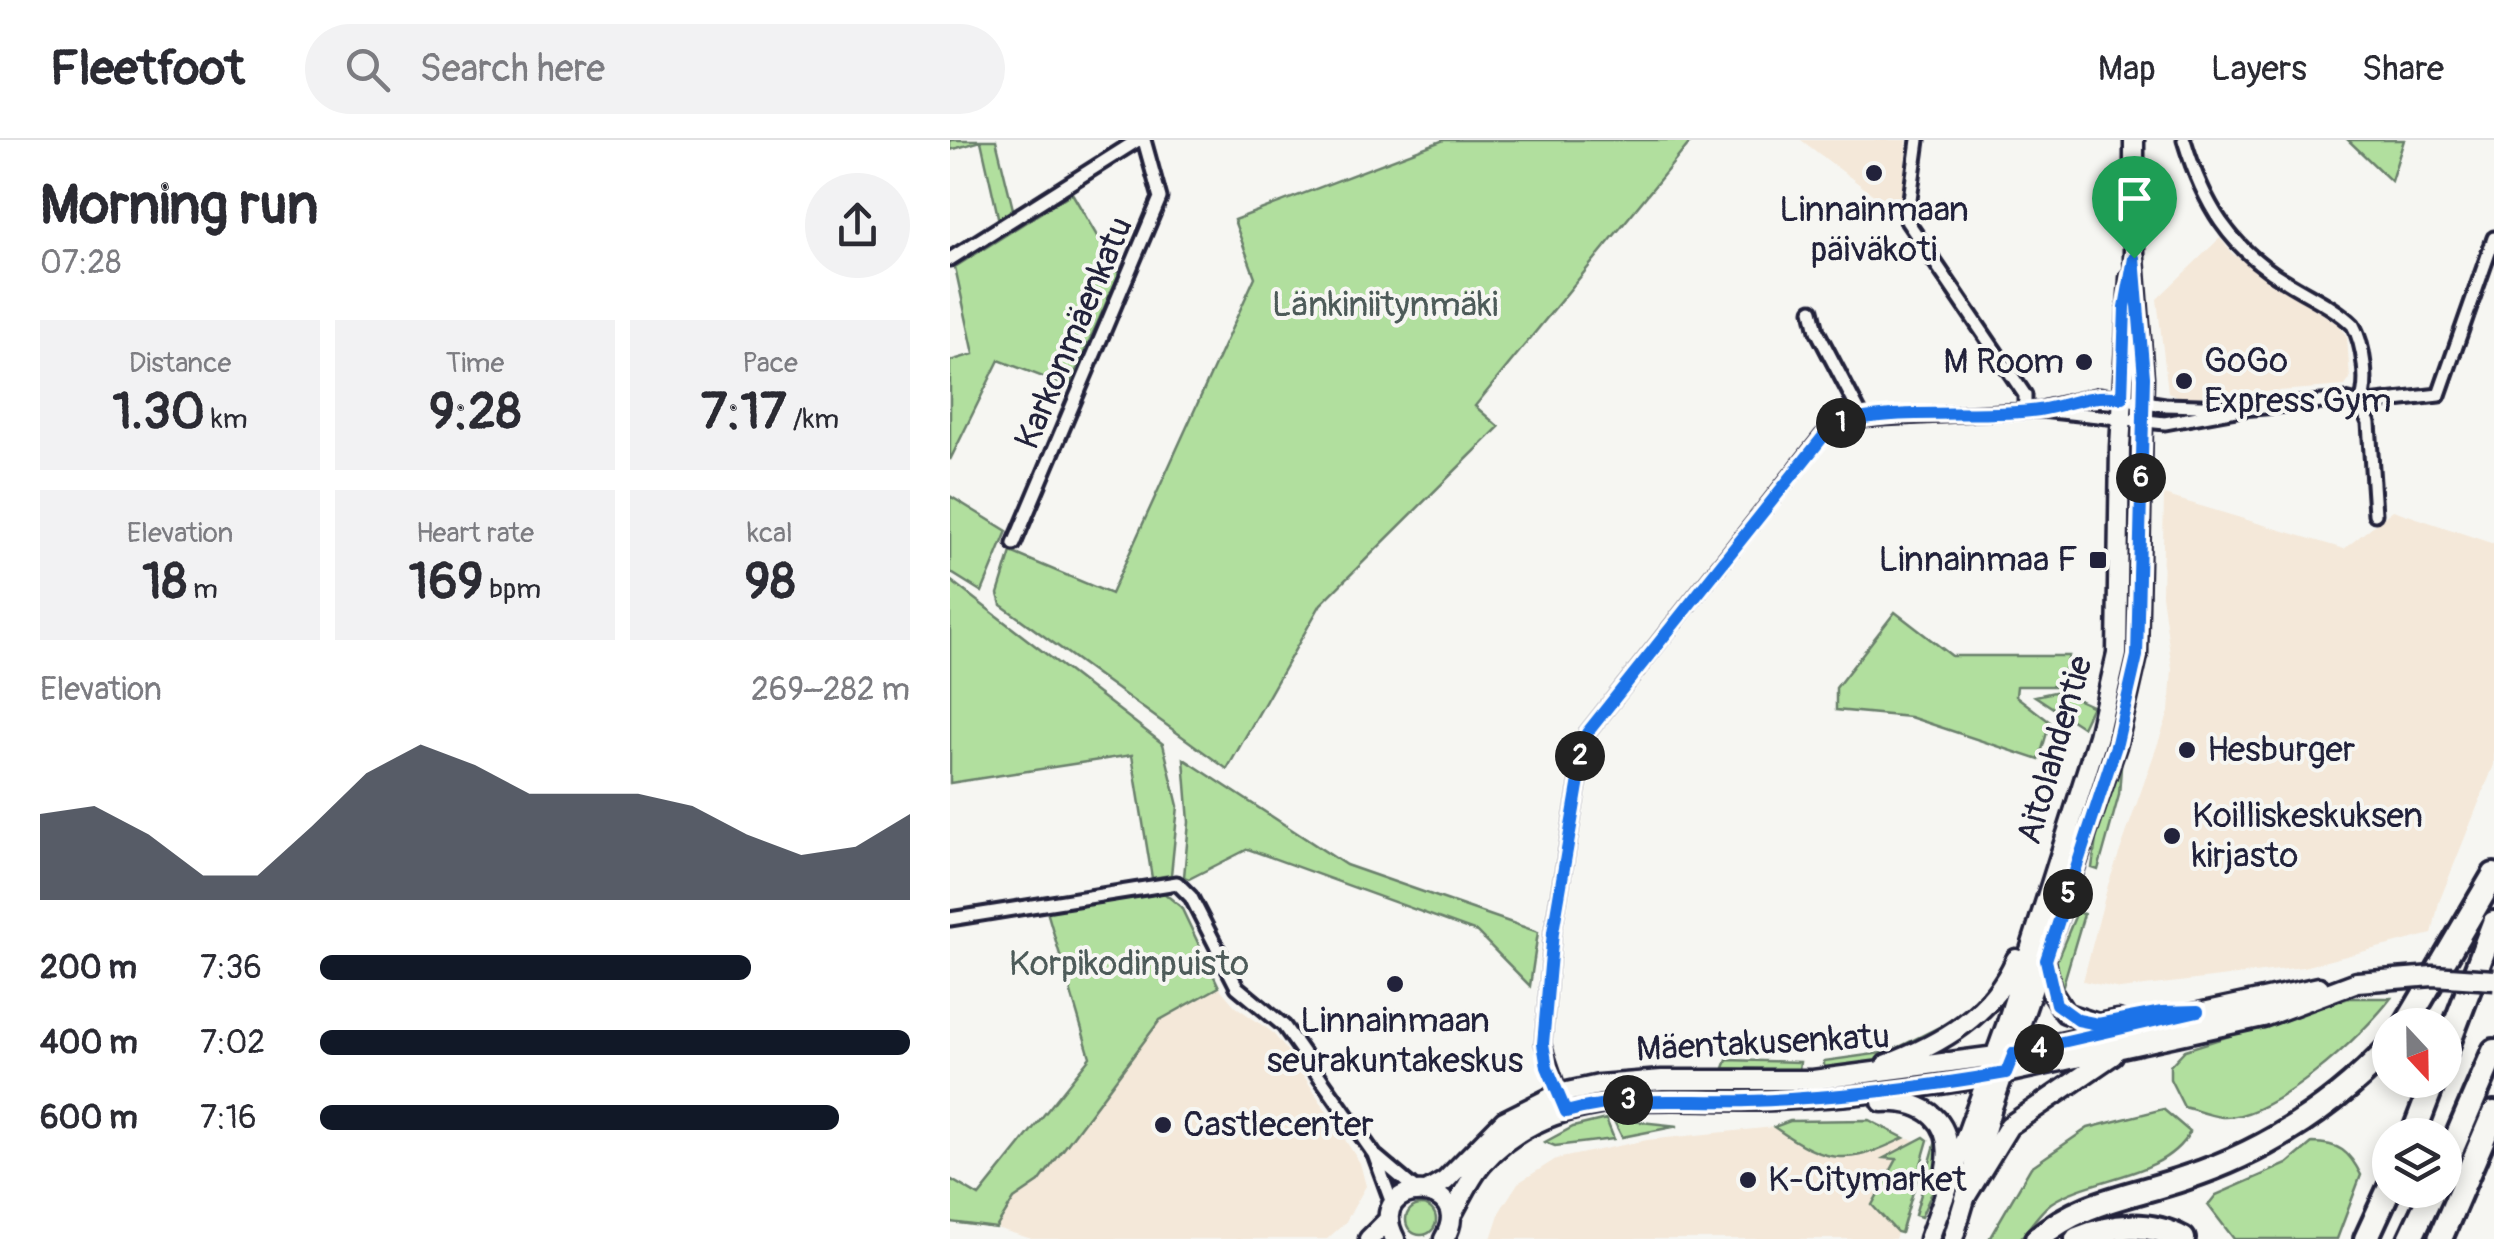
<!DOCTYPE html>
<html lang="en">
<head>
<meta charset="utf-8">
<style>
  :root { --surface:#fff; --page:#f2f2f3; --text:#2b2b33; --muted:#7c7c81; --line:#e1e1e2; --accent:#111827 }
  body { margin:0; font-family:Pangolin,sans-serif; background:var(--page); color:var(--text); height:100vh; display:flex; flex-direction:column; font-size:38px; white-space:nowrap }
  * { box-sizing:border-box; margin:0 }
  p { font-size:32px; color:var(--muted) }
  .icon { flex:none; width:55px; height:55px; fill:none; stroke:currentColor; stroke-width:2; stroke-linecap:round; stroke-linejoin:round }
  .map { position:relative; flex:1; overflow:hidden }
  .details { display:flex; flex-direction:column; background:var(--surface); width:950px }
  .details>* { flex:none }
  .needle { width:65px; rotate:158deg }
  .fabs { position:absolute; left:1422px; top:868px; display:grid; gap:20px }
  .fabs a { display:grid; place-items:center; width:90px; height:90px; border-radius:50%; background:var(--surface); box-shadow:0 5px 15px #0003; font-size:50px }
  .pin { position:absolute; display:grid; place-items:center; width:85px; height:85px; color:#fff; margin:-102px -42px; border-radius:50% 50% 50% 0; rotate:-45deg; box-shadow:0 0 10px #0007 }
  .pin .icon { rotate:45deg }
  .km { position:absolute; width:50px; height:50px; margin:-25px; border-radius:50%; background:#222; color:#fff; font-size:28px; line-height:50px; text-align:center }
  .round { display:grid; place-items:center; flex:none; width:105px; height:105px; border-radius:52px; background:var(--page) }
  .overview { display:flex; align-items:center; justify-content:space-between; height:170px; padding:0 40px }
  h1 { font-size:55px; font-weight:800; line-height:75px }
  .stats { display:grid; grid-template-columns:repeat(3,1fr); gap:15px; height:170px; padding:10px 40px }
  .stats div { display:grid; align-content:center; border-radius:0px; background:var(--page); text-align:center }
  .stats b { font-size:50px; font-weight:800 }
  .stats small { font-size:28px; font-weight:400 }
  .stats p { font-size:28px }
  .chart { height:280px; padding:20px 40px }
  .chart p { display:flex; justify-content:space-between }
  .chart svg { width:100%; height:180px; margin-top:10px; fill:var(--accent); opacity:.7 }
  ul { padding:0 40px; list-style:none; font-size:32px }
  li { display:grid; grid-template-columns:160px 120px 1fr; align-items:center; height:75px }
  li i { height:25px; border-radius:12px; background:var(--accent) }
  header { display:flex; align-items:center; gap:60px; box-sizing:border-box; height:140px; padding:0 50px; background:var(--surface); border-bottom:2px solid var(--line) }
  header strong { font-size:48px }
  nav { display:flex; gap:55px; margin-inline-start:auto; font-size:35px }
  .search { width:700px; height:90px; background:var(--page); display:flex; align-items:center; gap:25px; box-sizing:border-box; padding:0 35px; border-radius:55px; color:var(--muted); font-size:38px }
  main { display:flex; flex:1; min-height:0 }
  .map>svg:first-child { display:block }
</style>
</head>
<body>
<header>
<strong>Fleetfoot</strong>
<div class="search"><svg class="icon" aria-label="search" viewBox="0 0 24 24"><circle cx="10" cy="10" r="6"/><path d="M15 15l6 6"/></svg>Search here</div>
<nav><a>Map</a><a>Layers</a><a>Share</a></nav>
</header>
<main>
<section class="details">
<div class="overview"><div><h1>Morning run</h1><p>07:28</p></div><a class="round"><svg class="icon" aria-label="share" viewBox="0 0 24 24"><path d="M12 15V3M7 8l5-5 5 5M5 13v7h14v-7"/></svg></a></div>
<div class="stats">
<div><p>Distance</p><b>1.30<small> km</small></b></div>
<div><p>Time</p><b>9:28</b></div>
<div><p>Pace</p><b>7:17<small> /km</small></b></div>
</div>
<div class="stats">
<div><p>Elevation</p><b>18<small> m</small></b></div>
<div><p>Heart rate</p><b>169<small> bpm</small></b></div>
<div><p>kcal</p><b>98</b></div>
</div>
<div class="chart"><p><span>Elevation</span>269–282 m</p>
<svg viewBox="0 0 160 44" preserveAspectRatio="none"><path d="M0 44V23L10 21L20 28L30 38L40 38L50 26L60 13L70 6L80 11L90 18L100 18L110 18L120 21L130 28L140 33L150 31L160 23V44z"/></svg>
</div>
<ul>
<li><b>200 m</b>7:36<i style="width:73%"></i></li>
<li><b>400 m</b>7:02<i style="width:100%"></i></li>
<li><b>600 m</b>7:16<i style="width:88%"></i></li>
</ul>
</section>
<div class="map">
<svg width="1544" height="1099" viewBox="0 0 1544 1099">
  <rect width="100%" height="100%" fill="#f6f6f2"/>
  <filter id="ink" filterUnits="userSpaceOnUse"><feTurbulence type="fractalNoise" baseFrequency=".01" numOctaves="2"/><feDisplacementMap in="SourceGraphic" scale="20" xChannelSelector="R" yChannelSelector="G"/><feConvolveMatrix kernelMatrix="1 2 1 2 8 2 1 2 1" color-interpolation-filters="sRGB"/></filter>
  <g filter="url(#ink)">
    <path fill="#f4e8d9" d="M851 0H957L951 68 938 66Z
      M1270 98 1283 114 1389 185 1397 197 1400 239 1395 246 1232 258 1218 252 1207 159Z
      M1214 355 1394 409 1443 370 1544 404V625L1489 762 1482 794 1353 827 1170 849 1133 841 1158 745 1219 572 1222 529 1212 455Z
      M269 847 285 866 322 892 339 913 410 1023 416 1046 395 1083 377 1099H82L46 1088 64 1059 89 1042 210 880Z
      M852 984 965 1000 973 1012 945 1099H541L550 1071 568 1043 606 1019 697 1000Z"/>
    <path fill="#b1df9e" stroke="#6a806c" stroke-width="2.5" d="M0 0H46L64 73 49 81 31 1 0 10Z
      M494 0H742L525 266 549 287 371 464 277 629 51 465 48 454 61 412 161 454 305 137 284 80Z
      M1398 0H1454L1441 41Z
      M122 53 169 134 119 247 49 220 0 320V221L24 214 5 127Z
      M0 356 57 391 32 452 0 432Z
      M0 440 213 604 228 666 221 735 202 738 182 615 0 643Z
      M945 472 1002 516H1119L1110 546H1067L1066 556 1100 582 1089 620 960 577 886 570V548Z
      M1109 551 1142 566 1132 587 1085 556Z
      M1172 613 1169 655 1148 730 1142 728 1147 692Z
      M234 619 396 725 588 792 580 846 527 792 298 709 239 739 234 737 239 682Z
      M214 753 231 767 269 847 210 880 89 1042 64 1059 46 1088 0 1082V1039L29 1056 140 917 97 771Z
      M1127 772 1134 774 1110 855 1106 822Z
      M1399 858H1441C1412 896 1323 980 1272 977 1260 976 1246 970 1234 967L1220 939V926L1235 910Z
      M993 885 999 887 929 923 874 928V921L939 912Z
      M777 920 850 922 849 930 774 928Z
      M1213 969 1240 992C1212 1040 1143 1035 1101 1063 1090 1071 1079 1088 1070 1099H1039L1081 1027 1138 988Z
      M656 979 664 999 605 1006 595 1002 623 987Z
      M663 979 728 986 672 997Z
      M919 980 954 998C897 1026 877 1024 824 987L840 981Z
      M988 994 990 1035 971 1077 965 1075Z
      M974 997 978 1000 951 1093 947 1092 922 1065 947 1019 934 1018Z
      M1362 1003C1389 1003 1399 1011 1411 1035L1387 1099H1284L1258 1065 1266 1055 1337 1024Z
      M456 1080a15 15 0 1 1 30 0a15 15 0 1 1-30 0Z"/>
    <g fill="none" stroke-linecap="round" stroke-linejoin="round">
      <defs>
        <path id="minor" d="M968 0 957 81 1075 255V270
          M1234 0C1253 63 1279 108 1337 142 1359 156 1385 167 1403 185 1413 203 1420 245 1410 264
          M0 119 188 0
          M862 170 867 191 913 279
          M1410 264 1419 283 1425 374
          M1095 268 1149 255 1215 265 1283 267
          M64 404 210 58 194 0
          M0 779 227 743 241 757 287 847 334 886 424 1014 443 1066
          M616 972 593 904 603 791 637 593 872 296 892 282 913 279 1091 270 1215 283 1292 269 1395 260 1410 264 1489 255 1544 98
          M427 1017 466 1050"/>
        <path id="secondary" d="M936 925C991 904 1043 874 1066 819
          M932 962C976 960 1005 981 996 1028
          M478 1051 495 1041 554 981 608 954 649 945 712 940H863L1054 915
          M501 1076C511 1059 519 1039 532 1024 605 939 728 964 826 960 900 957 973 948 1046 935
          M419 1099 439 1079
          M445 1099C411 1034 530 1038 494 1099
          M979 1099 1056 886 1148 596 1167 514 1170 307 1180 138
          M1003 1099 1042 967 1167 603 1187 516 1193 237 1184 118V0"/>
        <path id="primary" d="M1095 821 1101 851 1115 873 1148 884 1168 880
          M1064 913 1369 847
          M1056 933 1313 877 1407 842
          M1016 1056 1059 986 1163 915"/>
        <path id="motorway" d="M1456 885 1544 735
          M1495 912 1544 783
          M1463 995 1484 940
          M1495 1025 1544 911
          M1087 1099C1130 1061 1183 1056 1235 1038 1315 1012 1383 968 1440 907
          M1127 1099C1162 1084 1200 1081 1233 1099
          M1416 1099 1440 1047
          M1460 1099 1483 1050
          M1490 1099 1544 973"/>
      </defs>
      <use href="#minor" stroke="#22223b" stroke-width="19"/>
      <use href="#secondary" stroke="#22223b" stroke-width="25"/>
      <use href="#primary" stroke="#22223b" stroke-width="25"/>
      <use href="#motorway" stroke="#22223b" stroke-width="30"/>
      <use href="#minor" stroke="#f6f6f2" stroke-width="11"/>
      <use href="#secondary" stroke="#f6f6f2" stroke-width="18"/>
      <use href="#primary" stroke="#f6f6f2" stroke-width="18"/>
      <use href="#motorway" stroke="#f6f6f2" stroke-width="22"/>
      <defs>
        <path id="primary-bridge" d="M1407 842 1483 836 1544 840"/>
      </defs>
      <use href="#primary-bridge" stroke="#22223b" stroke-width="25" stroke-linecap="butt"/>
      <use href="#primary-bridge" stroke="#f6f6f2" stroke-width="18"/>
    </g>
  </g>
  <g fill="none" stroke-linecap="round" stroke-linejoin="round" filter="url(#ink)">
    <defs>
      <path id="route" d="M1184 118 1194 237 1187 516 1167 603 1096 820 1106 864 1128 880 1148 884 1212 872 1248 871 1064 913 1056 933C970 948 885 958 798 961 736 963 676 955 616 972L597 927 593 904 603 792 637 593 880 288C925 265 1034 279 1089 270 1122 265 1136 253 1172 258L1175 167Z"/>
    </defs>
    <use href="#route" stroke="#fff" stroke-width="20"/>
    <use href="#route" stroke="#1a73e8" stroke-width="12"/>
  </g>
  <g fill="#22223b" stroke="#f6f6f2" stroke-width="4">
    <circle cx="924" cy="33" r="10"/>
    <circle cx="1134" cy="222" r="10"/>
    <circle cx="1234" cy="241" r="10"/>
    <rect x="1138" y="410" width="20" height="20" rx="5"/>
    <circle cx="1237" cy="610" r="10"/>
    <circle cx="1222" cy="696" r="10"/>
    <circle cx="445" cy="844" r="10"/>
    <circle cx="213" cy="985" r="10"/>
    <circle cx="798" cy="1040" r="10"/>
  </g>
  <g text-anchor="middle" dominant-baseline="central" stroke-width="8" stroke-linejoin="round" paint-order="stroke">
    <g font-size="35" fill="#22223b" stroke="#f6f6f2" text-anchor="start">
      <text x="924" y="70" text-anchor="middle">Linnainmaan<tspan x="924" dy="40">päiväkoti</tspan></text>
      <text x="1254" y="221">GoGo<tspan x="1254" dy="40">Express Gym</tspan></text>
      <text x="1114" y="222" text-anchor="end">M Room</text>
      <text x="1128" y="420" text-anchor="end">Linnainmaa F</text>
      <text x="1257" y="610">Hesburger</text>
      <text x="1242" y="676">Koilliskeskuksen<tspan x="1242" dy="40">kirjasto</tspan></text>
      <text x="445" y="881" text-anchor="middle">Linnainmaan<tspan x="445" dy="40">seurakuntakeskus</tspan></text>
      <text x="233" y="985">Castlecenter</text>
      <text x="818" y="1040">K-Citymarket</text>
    </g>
    <g font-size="35" fill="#4d5b59" stroke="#f6f6f2">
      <text x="435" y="165">Länkiniitynmäki</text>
      <text x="179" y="824">Korpikodinpuisto</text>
    </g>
    <g font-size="35" fill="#22223b" stroke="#f6f6f2">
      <text transform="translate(124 193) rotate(-67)">Karkonmäenkatu</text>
      <text transform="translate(1105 610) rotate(-74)">Aitolahdentie</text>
      <text transform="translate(813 903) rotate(-3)">Mäentakusenkatu</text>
    </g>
  </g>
</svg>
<div class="fabs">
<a><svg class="needle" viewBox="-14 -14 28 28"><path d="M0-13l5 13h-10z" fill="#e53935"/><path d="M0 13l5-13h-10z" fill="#7c7c81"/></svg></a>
<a><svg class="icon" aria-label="layers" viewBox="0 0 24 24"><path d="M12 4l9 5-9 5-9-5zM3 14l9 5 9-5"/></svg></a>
</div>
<div class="pin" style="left:1184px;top:118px;background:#1e9e55"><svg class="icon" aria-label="arrive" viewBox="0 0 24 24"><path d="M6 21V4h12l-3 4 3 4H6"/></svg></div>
<b class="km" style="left:891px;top:283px">1</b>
<b class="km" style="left:630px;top:616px">2</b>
<b class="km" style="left:678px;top:960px">3</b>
<b class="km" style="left:1089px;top:909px">4</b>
<b class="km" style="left:1118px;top:754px">5</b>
<b class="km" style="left:1191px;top:338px">6</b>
</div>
</main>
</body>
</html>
